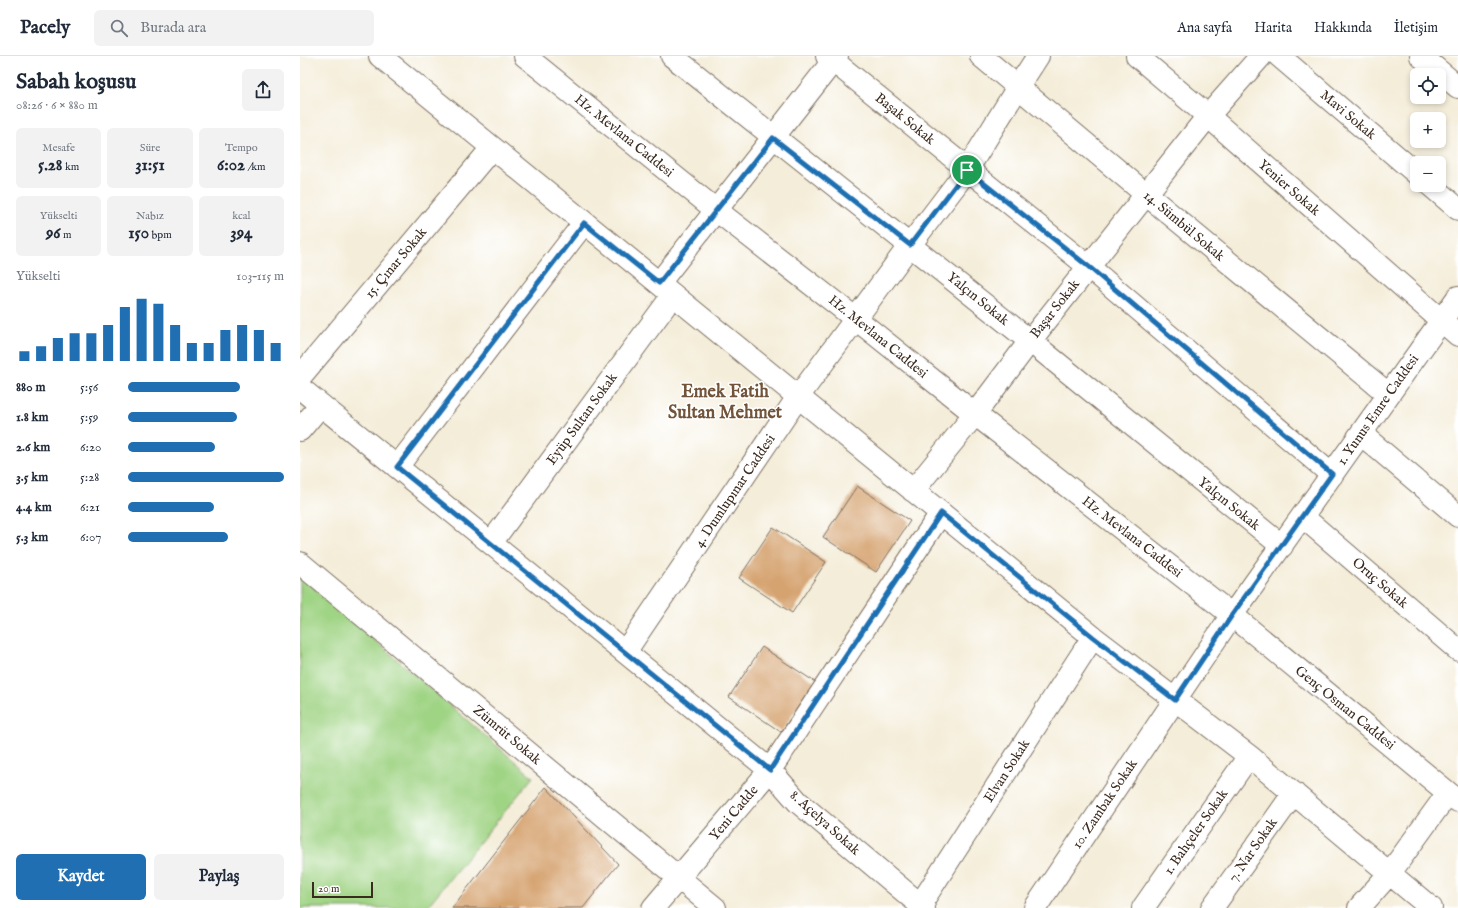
<!DOCTYPE html>
<html lang="tr">
<head>
<meta charset="utf-8">
<style>
  :root { --surface:#fff; --page:#f2f2f3; --text:#1f2937; --muted:#747a83; --line:#e0e1e3; --accent:#1f6fb2 }
  body { margin:0; font-family:"IM FELL English",serif; background:var(--page); color:var(--text); height:100vh; display:flex; flex-direction:column; font-size:15px; white-space:nowrap }
  * { box-sizing:border-box; margin:0 }
  p { font-size:13px; color:var(--muted) }
  .icon { flex:none; width:22px; height:22px; fill:none; stroke:currentColor; stroke-width:2; stroke-linecap:round; stroke-linejoin:round }
  .map { position:relative; flex:1; overflow:hidden }
  .details { display:flex; flex-direction:column; background:var(--surface); width:300px }
  .details>* { flex:none }
  .fabs { position:absolute; left:1110px; top:12px; display:grid; gap:8px }
  .fabs a { display:grid; place-items:center; width:36px; height:36px; border-radius:6px; background:var(--surface); box-shadow:0 2px 6px #0003; font-size:20px }
  .scale { position:absolute; left:12px; bottom:10px; width:61px; box-sizing:border-box; padding-left:4px; border:2px solid #3b2a1e; border-top:0; font-size:11px; line-height:14px; white-space:nowrap; color:#3b2a1e; -webkit-text-stroke:3px #fff; paint-order:stroke }
  .pin { position:absolute; display:grid; place-items:center; width:34px; height:34px; color:#fff; margin:-17px; border:2px solid #fff; border-radius:50%; box-shadow:0 1px 4px #0007 }
  .round { display:grid; place-items:center; flex:none; width:42px; height:42px; border-radius:6px; background:var(--page) }
  .headline { display:flex; align-items:center; justify-content:space-between; height:68px; padding:0 16px }
  h1 { font-size:22px; font-weight:800; line-height:30px }
  .metrics { display:grid; grid-template-columns:repeat(3,1fr); gap:6px; height:68px; padding:4px 16px }
  .metrics div { display:grid; align-content:center; border-radius:6px; background:var(--page); text-align:center }
  .metrics b { font-size:17px; font-weight:800 }
  .metrics small { font-size:11px; font-weight:400 }
  .metrics p { font-size:11px }
  .chart { height:112px; padding:8px 16px }
  .chart p { display:flex; justify-content:space-between }
  .chart svg { width:100%; height:72px; margin-top:4px; stroke:var(--accent); stroke-width:6 }
  .primary-button { display:flex; gap:8px; margin-top:auto; padding:8px 16px }
  .primary-button a { flex:1; height:46px; border-radius:6px; background:var(--accent); color:#fff; font-size:16px; font-weight:800; line-height:46px; text-align:center }
  .primary-button a+a { background:var(--page); color:var(--text) }
  ul { padding:0 16px; list-style:none; font-size:13px }
  li { display:grid; grid-template-columns:64px 48px 1fr; align-items:center; height:30px }
  li i { height:10px; border-radius:5px; background:var(--accent) }
  header { display:flex; align-items:center; gap:24px; box-sizing:border-box; height:56px; padding:0 20px; background:var(--surface); border-bottom:1px solid var(--line) }
  header strong { font-size:19px }
  nav { display:flex; gap:22px; margin-inline-start:auto; font-size:14px }
  .search { width:280px; height:36px; background:var(--page); display:flex; align-items:center; gap:10px; box-sizing:border-box; padding:0 14px; border-radius:6px; color:var(--muted); font-size:15px }
  main { display:flex; flex:1; min-height:0 }
  .map>svg:first-child { display:block }
</style>
</head>
<body>
<header>
<strong>Pacely</strong>
<div class="search"><svg class="icon" aria-label="search" viewBox="0 0 24 24"><circle cx="10" cy="10" r="6"/><path d="M15 15l6 6"/></svg>Burada ara</div>
<nav><a>Ana sayfa</a><a>Harita</a><a>Hakkında</a><a>İletişim</a></nav>
</header>
<main>
<section class="details">
<div class="headline"><div><h1>Sabah koşusu</h1><p>08:26 · 6 × 880 m</p></div><a class="round"><svg class="icon" aria-label="share" viewBox="0 0 24 24"><path d="M12 15V3M7 8l5-5 5 5M5 13v7h14v-7"/></svg></a></div>
<div class="metrics">
<div><p>Mesafe</p><b>5.28<small> km</small></b></div>
<div><p>Süre</p><b>31:51</b></div>
<div><p>Tempo</p><b>6:02<small> /km</small></b></div>
</div>
<div class="metrics">
<div><p>Yükselti</p><b>96<small> m</small></b></div>
<div><p>Nabız</p><b>150<small> bpm</small></b></div>
<div><p>kcal</p><b>394</b></div>
</div>
<div class="chart"><p><span>Yükselti</span>103–115 m</p>
<svg viewBox="0 0 160 44" preserveAspectRatio="none"><path d="M5 44V38M15 44V35M25 44V30M35 44V27M45 44V27M55 44V22M65 44V11M75 44V6M85 44V9M95 44V22M105 44V33M115 44V33M125 44V25M135 44V22M145 44V25M155 44V33"/></svg>
</div>
<ul>
<li><b>880 m</b>5:56<i style="width:72%"></i></li>
<li><b>1.8 km</b>5:59<i style="width:70%"></i></li>
<li><b>2.6 km</b>6:20<i style="width:56%"></i></li>
<li><b>3.5 km</b>5:28<i style="width:100%"></i></li>
<li><b>4.4 km</b>6:21<i style="width:55%"></i></li>
<li><b>5.3 km</b>6:07<i style="width:64%"></i></li>
</ul>
<div class="primary-button"><a>Kaydet</a><a>Paylaş</a></div>
</section>
<div class="map">
<svg width="1158" height="852" viewBox="0 0 1158 852">
  <rect width="100%" height="100%" fill="#fff"/>
  <filter id="ink" filterUnits="userSpaceOnUse"><feTurbulence type="fractalNoise" baseFrequency=".025" numOctaves="2"/><feDisplacementMap in="SourceGraphic" scale="8" xChannelSelector="R" yChannelSelector="G"/><feConvolveMatrix kernelMatrix="1 2 1 2 8 2 1 2 1" color-interpolation-filters="sRGB"/></filter>
  <filter id="wash" filterUnits="userSpaceOnUse"><feTurbulence type="fractalNoise" baseFrequency=".012" numOctaves="4" result="noise"/><feDisplacementMap in="SourceGraphic" scale="16" xChannelSelector="R" yChannelSelector="G"/><feGaussianBlur stdDeviation="0.9" result="paint"/><feColorMatrix in="noise" values="0 0 0 0 0 0 0 0 0 0 0 0 0 0 0 0 0 1.4 0 .05"/><feComposite in="paint" operator="in"/></filter>
  <g filter="url(#wash)">
    <rect width="100%" height="100%" fill="#f4edd9"/>
    <path fill="#a0d485" stroke="#6e7f52" d="M0 520 233 721 126 852H0Z"/>
    <g id="blocks">
      <path fill="#d5a36f" d="M557 430 610 465 576 516 523 481Z
        M473 471 526 506 492 557 439 522Z
        M462 591 515 626 481 676 429 641Z
        M246 731 318 808 283 852H152Z"/>
    </g>
  </g>
  <g filter="url(#ink)">
    <use href="#blocks" fill-opacity="0" stroke="#7c6e5f" stroke-width="1"/>
    <g fill="none" stroke-linecap="round" stroke-linejoin="round">
      <defs>
        <path id="minor" d="M80 0 793 581 949 700 1131 852
          M225 0 416 154 556 263 675 358 932 559 1158 745
          M372 0 730 285 982 490
          M527 0 789 211 1032 419
          M681 0 847 139 1088 338
          M837 0 908 60 1158 279
          M979 0 1117 118
          M1121 0 1158 31
          M1130 129 1158 153
          M359 227 537 0
          M0 321 192 92
          M0 332 470 714 498 746 624 852
          M0 374 21 349
          M1061 378 1158 460
          M97 411 284 167
          M613 435 675 358 730 285 908 60 961 0
          M1003 461 1158 594
          M191 487 373 239
          M0 507 415 852
          M325 596 498 341 610 189 667 114 718 31 738 0
          M620 849 793 581
          M353 852 470 714 641 457
          M735 852 932 559 1158 241
          M843 852 949 700
          M912 852 994 737
          M1059 852 1090 817 1148 737"/>
      </defs>
      <use href="#minor" stroke="#7c6e5f" stroke-width="24"/>
      <use href="#minor" stroke="#fff" stroke-width="22"/>
    </g>
  </g>
  <g fill="none" stroke-linecap="round" stroke-linejoin="round" filter="url(#ink)">
    <defs>
      <path id="route" d="M473 82 610 189 667 114 789 211 1032 418 932 559 875 644 793 581 641 457 470 714 97 411 284 167 359 227Z"/>
    </defs>
    <use href="#route" stroke="#fff" stroke-width="8"/>
    <use href="#route" stroke="#1f6fb2" stroke-width="5"/>
  </g>
  <g text-anchor="middle" dominant-baseline="central" stroke-width="3" stroke-linejoin="round" paint-order="stroke">
    <g font-size="14" fill="#3b2a1e" stroke="#fff">
      <text transform="translate(1048 59) rotate(40)">Mavi Sokak</text>
      <text transform="translate(605 63) rotate(39)">Başak Sokak</text>
      <text transform="translate(324 80) rotate(39)">Hz. Mevlana Caddesi</text>
      <text transform="translate(989 132) rotate(41)">Yenier Sokak</text>
      <text transform="translate(884 170) rotate(40)">14. Sümbül Sokak</text>
      <text transform="translate(96 207) rotate(-50)">15. Çınar Sokak</text>
      <text transform="translate(678 243) rotate(39)">Yalçın Sokak</text>
      <text transform="translate(755 253) rotate(-52)">Başar Sokak</text>
      <text transform="translate(578 281) rotate(39)">Hz. Mevlana Caddesi</text>
      <text transform="translate(1078 354) rotate(-55)">1. Yunus Emre Caddesi</text>
      <text transform="translate(282 363) rotate(-54)">Eyüp Sultan Sokak</text>
      <text transform="translate(435 435) rotate(-56)">4. Dumlupınar Caddesi</text>
      <text transform="translate(929 448) rotate(39)">Yalçın Sokak</text>
      <text transform="translate(832 481) rotate(38)">Hz. Mevlana Caddesi</text>
      <text transform="translate(1080 527) rotate(41)">Oruç Sokak</text>
      <text transform="translate(1045 652) rotate(39)">Genç Osman Caddesi</text>
      <text transform="translate(207 679) rotate(40)">Zümrüt Sokak</text>
      <text transform="translate(707 715) rotate(-57)">Elvan Sokak</text>
      <text transform="translate(805 748) rotate(-56)">10. Zambak Sokak</text>
      <text transform="translate(434 757) rotate(-50)">Yeni Cadde</text>
      <text transform="translate(525 767) rotate(42)">8. Açelya Sokak</text>
      <text transform="translate(896 776) rotate(-55)">1. Bahçeler Sokak</text>
      <text transform="translate(953 794) rotate(-55)">7. Nar Sokak</text>
    </g>
    <g font-size="18" font-weight="bold" fill="#71543a" stroke="#fff">
      <text x="425" y="336">Emek Fatih<tspan x="425" dy="21">Sultan Mehmet</tspan></text>
    </g>
  </g>
</svg>
<div class="fabs">
<a><svg class="icon" aria-label="locate" viewBox="0 0 24 24"><circle cx="12" cy="12" r="6"/><path d="M12 2v4M12 18v4M2 12h4M18 12h4"/></svg></a>
<a>+</a>
<a>−</a>
</div>
<div class="scale">20 m</div>
<div class="pin" style="left:667px;top:114px;background:#1e9e55"><svg class="icon" aria-label="arrive" viewBox="0 0 24 24"><path d="M6 21V4h12l-3 4 3 4H6"/></svg></div>
</div>
</main>
</body>
</html>
